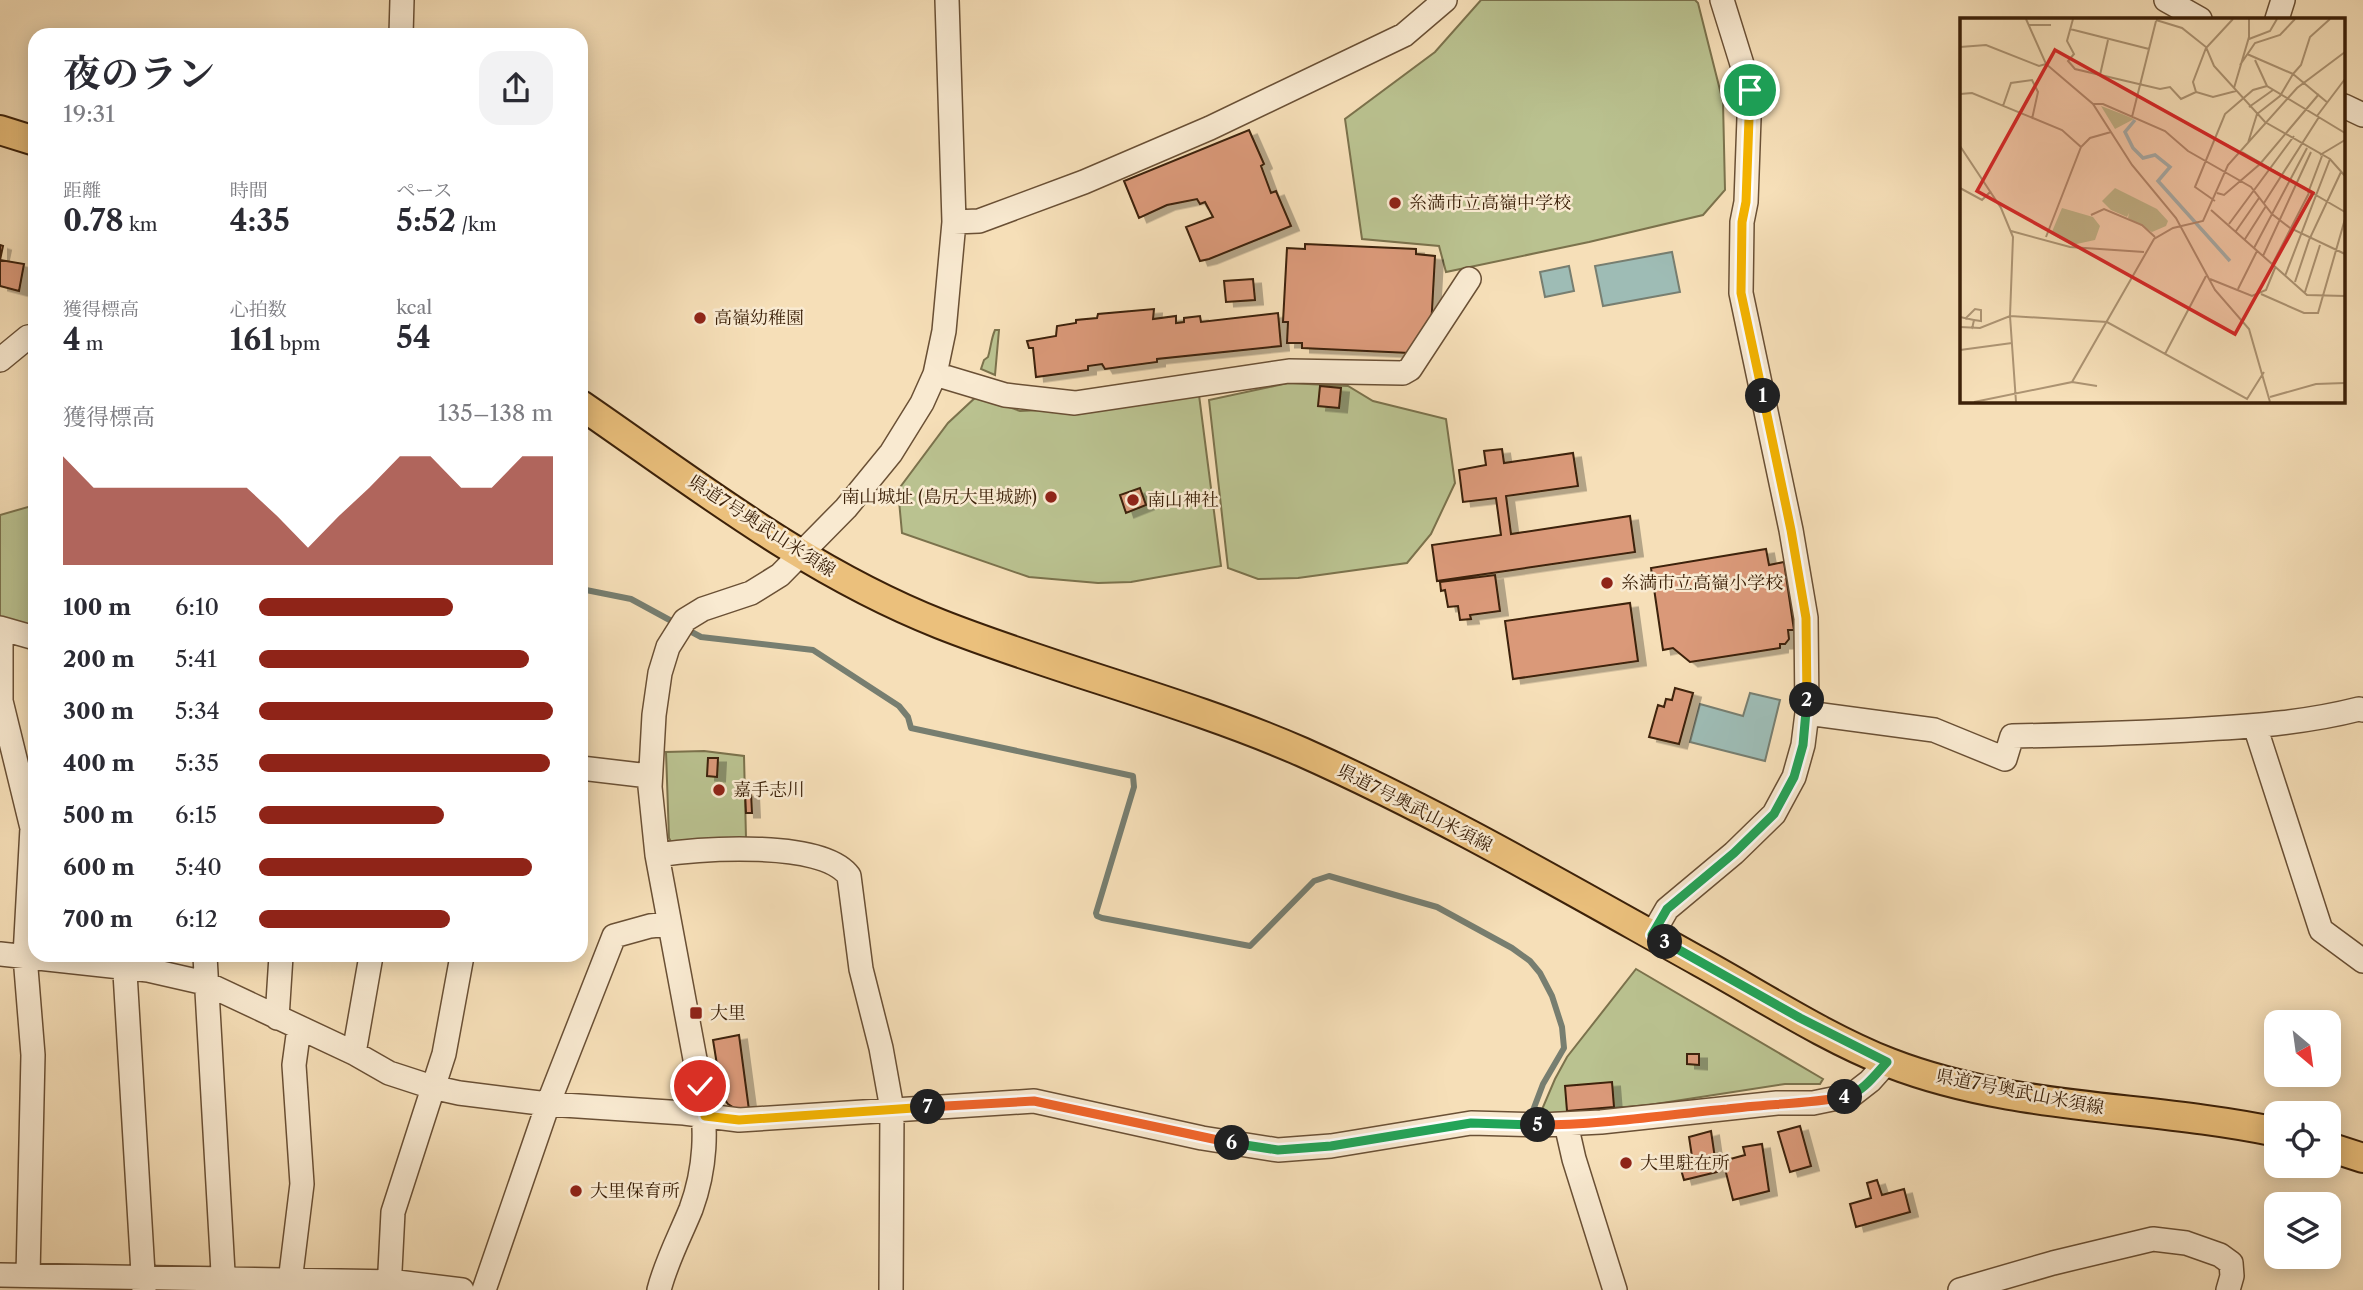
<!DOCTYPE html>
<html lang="ja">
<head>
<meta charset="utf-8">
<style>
  :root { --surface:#fff; --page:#f2f2f3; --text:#2b2b33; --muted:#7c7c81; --accent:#8f2418 }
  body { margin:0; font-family:"Libre Caslon Text","Noto Serif JP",serif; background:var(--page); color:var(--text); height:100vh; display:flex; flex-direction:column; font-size:26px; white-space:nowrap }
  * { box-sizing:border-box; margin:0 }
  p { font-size:23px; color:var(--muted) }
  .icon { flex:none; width:38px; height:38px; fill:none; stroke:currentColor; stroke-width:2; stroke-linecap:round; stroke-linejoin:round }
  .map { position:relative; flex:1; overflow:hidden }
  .details { position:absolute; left:28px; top:28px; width:560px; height:934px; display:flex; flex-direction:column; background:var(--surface); border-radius:21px; box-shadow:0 4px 18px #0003 }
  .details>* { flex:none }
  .needle { width:46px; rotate:151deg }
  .fabs { position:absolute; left:2264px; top:1010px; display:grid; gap:14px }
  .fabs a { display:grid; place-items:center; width:77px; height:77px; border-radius:14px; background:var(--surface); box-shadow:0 4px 18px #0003; font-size:35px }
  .pin { position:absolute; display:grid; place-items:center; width:60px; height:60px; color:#fff; margin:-30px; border:4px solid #fff; border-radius:50%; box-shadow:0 2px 7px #0007 }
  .km { position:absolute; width:35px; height:35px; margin:-18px; border-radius:50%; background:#222; color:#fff; font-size:19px; line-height:35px; text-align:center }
  .round { display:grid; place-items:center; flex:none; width:74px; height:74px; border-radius:21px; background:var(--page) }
  .overview { display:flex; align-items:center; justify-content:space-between; height:119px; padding:0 35px }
  h1 { font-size:38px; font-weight:700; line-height:52px }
  .stats { display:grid; grid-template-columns:repeat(3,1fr); gap:10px; height:119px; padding:7px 35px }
  .stats div { display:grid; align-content:center }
  .stats b { font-size:30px; font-weight:700 }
  .stats small { font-size:19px; font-weight:400 }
  .stats p { font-size:19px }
  .chart { height:196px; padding:14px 35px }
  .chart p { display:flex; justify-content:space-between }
  .chart svg { width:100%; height:126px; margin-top:7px; fill:var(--accent); opacity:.7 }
  ul { padding:0 35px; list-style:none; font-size:23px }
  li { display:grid; grid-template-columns:112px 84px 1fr; align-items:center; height:52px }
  li i { height:18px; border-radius:9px; background:var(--accent) }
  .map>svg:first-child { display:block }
</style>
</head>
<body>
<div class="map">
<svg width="2363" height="1290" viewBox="0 0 2363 1290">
  <defs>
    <filter id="shadow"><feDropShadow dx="8" dy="4.5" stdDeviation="0" flood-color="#0004"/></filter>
  </defs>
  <rect width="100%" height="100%" fill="#f6dfb8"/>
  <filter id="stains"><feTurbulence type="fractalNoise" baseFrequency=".00286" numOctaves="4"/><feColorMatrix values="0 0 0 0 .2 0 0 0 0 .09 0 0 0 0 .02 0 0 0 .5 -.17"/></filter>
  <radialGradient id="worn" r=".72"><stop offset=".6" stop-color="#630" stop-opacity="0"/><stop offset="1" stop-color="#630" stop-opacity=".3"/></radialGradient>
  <path fill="#bac290" stroke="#7b724c" stroke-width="2" d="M1481 0H1695L1698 3 1723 102 1725 190 1703 215 1589 242 1446 272 1439 246 1362 239 1345 119 1435 52Z
    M995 330H999L995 375 981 369 984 360 988 357C991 347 991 339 995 330Z
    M1288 383 1348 386 1373 401 1446 419 1455 483 1431 534 1407 563 1298 578 1258 579 1228 568 1209 400Z
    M1199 395 1221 566 1131 582 1098 583 1029 577 902 533 898 490 948 423 977 396 1020 411 1105 407Z
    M35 505V629L0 619V515Z
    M704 751 744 756 746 838 671 842 669 838 666 752Z
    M1636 969 1823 1079 1820 1084H1785L1649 1105 1540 1114 1555 1079 1567 1057Z"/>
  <path fill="#9ebcb5" stroke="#777e70" stroke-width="2" d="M1672 252 1680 292 1603 306 1595 266Z
    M1569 266 1574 291 1545 297 1540 272Z
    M1750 693 1780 700 1765 761 1690 742 1700 704 1743 716Z"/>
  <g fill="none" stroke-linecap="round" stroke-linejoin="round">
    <path stroke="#777e70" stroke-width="6" d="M581 589 631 599 677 624
      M686 629 701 637 813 650 899 706 908 717 911 728 1133 776 1134 787 1096 913 1097 916 1102 918 1250 946 1314 881 1329 876 1437 907 1512 948 1530 961 1540 973 1552 996 1562 1027 1564 1048 1543 1084 1532 1113"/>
  </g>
  <path fill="#da9979" stroke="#3c2109" stroke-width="2" filter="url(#shadow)" d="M1249 130 1264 164 1261 166 1271 193 1276 191 1291 226 1209 259 1200 261 1186 227 1213 217 1205 202 1200 204 1197 199 1167 205 1139 218 1124 181Z
    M1305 244 1416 249V254L1435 256 1431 328H1423V338L1410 353 1302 348V343H1287L1288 322H1283L1287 248 1305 249Z
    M0 245 3 246 0 260 24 264 19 291 0 286Z
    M1253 279 1255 300 1226 302 1224 281Z
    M1154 309 1153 319 1176 316V323L1184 322V318L1200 316 1201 322 1278 313 1281 346 1157 359V362L1105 369 1102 364 1088 366V370L1036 377 1033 348H1029L1027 341 1056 336 1057 326 1076 323V320L1097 318 1098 314Z
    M1320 386 1341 388 1339 408 1318 406Z
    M1502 449 1504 463 1573 453 1578 486 1506 496 1511 534 1630 516 1635 552 1437 581 1432 545 1501 535 1496 498 1463 502 1459 470 1486 465 1484 451Z
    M1140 488 1146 505 1126 513 1120 495Z
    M1766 549 1769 565 1784 562 1794 630H1788L1789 639 1785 644H1780V648L1690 662 1673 648 1663 650 1651 568Z
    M1495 575 1500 611 1470 615 1471 619 1460 620 1458 606 1448 607 1445 590 1441 591 1440 582Z
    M1630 603 1638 661 1513 679 1505 621Z
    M1675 688 1693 693 1679 744 1649 737 1658 705 1664 707 1666 699 1672 700Z
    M708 758H718L717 777 707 776Z
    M745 792H751L752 813H746Z
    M739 1035 749 1110 736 1109 728 1104 722 1096 713 1040Z
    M1687 1054H1699V1065L1687 1064Z
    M1612 1082 1614 1107 1567 1111 1565 1086Z
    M1800 1126 1811 1166 1790 1172 1778 1132Z
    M1711 1131 1717 1172 1684 1180 1680 1166 1693 1163 1689 1137Z
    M1762 1144 1769 1191 1733 1200 1723 1161 1745 1155 1743 1147Z
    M1877 1180 1882 1195 1904 1189 1910 1212 1856 1227 1850 1204 1871 1198 1867 1183Z"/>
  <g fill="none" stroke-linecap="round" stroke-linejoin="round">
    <defs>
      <path id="minor" d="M2166 0 2200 19
        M2277 19 2283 0
        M401 35 402 0
        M2344 106 2363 115
        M954 222 979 221 1084 182 1210 128 1404 35 1445 0
        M0 360 28 337 35 336
        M935 374 1005 395 1075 403 1289 371 1403 373 1410 369 1469 279
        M0 628 35 638
        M1 629V701L32 828 25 956 33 1055 28 1275
        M1807 713 1934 730 2005 759 2012 736C2076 735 2140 733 2205 729 2257 726 2308 722 2359 709L2363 710
        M2255 726 2321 930 2363 961
        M581 768 649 776
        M657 855C699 849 822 839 849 876L861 969 881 1048 892 1109 891 1290
        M1652 935 1667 909 1734 853 1774 814 1794 777 1803 745 1807 713 1806 618 1791 530 1741 293 1742 222 1746 202 1750 90 1722 0
        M0 954 148 970 205 983 354 1053 389 1073 432 1087 459 1093 548 1104 684 1113 739 1120 1034 1101 1202 1138 1278 1150 1331 1146 1471 1123 1541 1125 1601 1122 1777 1103H1813L1852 1095 1870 1081 1887 1062
        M124 956 144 1290
        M205 956 224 1290
        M277 1018 281 956
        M354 1053 371 956
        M1566 1124 1574 1159 1615 1290
        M0 1275 397 1282 462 1290
        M289 1290 302 1184 294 1065 299 1028
        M389 1290 393 1212 444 1054 462 956
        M484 1290 548 1104 614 936 650 926 669 924
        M659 1290C666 1262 680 1236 691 1209 706 1168 707 1129 700 1086L657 855 650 787 654 715 660 673 668 647 685 620 703 609 751 593 780 575 846 508 891 453 922 403 935 374 944 331 954 222 947 0
        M1960 1290 2053 1263 2153 1239 2186 1243 2220 1255 2231 1263 2232 1276 2228 1290"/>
      <path id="major" d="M0 130 35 141
        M581 405C696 484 808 572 940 624 1059 671 1185 701 1302 752 1439 813 1569 889 1700 962 1762 996 1824 1037 1890 1063 2014 1111 2149 1105 2277 1132
        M2329 1147 2363 1158"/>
    </defs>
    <use href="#minor" stroke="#6a5035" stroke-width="26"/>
    <use href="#major" stroke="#3c2109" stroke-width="32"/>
    <use href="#minor" stroke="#f9ead1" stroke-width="23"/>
    <use href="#major" stroke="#ebc07c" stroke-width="28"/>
  </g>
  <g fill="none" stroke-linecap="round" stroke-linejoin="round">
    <defs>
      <path id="split-1" d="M1750 90 1746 202 1742 222 1741 293 1763 396"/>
      <path id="split-2" d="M1763 396 1791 530 1806 618 1807 700"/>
      <path id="split-3" d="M1665 942 1652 935 1667 909 1734 853 1774 814 1794 777 1803 745 1807 700"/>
      <path id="split-4" d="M1665 942 1800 1018 1887 1062C1876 1074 1862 1093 1845 1097"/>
      <path id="split-5" d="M1538 1125C1601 1125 1664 1115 1727 1109 1766 1104 1806 1104 1845 1097"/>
      <path id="split-6" d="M1232 1143 1278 1150 1331 1146 1471 1123 1538 1125"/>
      <path id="split-7" d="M928 1107 1034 1101 1232 1143"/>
      <path id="split-8" d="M700 1086 705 1116 739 1120 928 1107"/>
    </defs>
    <use href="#split-1" stroke="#fff" stroke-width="14"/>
    <use href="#split-2" stroke="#fff" stroke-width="14"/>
    <use href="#split-3" stroke="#fff" stroke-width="14"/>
    <use href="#split-4" stroke="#fff" stroke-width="14"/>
    <use href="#split-5" stroke="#fff" stroke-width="14"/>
    <use href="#split-6" stroke="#fff" stroke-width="14"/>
    <use href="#split-7" stroke="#fff" stroke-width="14"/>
    <use href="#split-8" stroke="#fff" stroke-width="14"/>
    <use href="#split-1" stroke="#f5b400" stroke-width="9"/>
    <use href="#split-2" stroke="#f5b400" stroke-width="9"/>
    <use href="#split-3" stroke="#22a559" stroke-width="9"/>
    <use href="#split-4" stroke="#22a559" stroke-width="9"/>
    <use href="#split-5" stroke="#f0652b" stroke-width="9"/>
    <use href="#split-6" stroke="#22a559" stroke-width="9"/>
    <use href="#split-7" stroke="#f0652b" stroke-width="9"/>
    <use href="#split-8" stroke="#f5b400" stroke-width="9"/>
  </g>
  <g fill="#8f2418" stroke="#f9ead1" stroke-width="2.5">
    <circle cx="1395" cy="203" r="7"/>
    <circle cx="700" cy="318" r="7"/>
    <circle cx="1051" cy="497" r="7"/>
    <circle cx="1133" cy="500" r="7"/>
    <circle cx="1607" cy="583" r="7"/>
    <circle cx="719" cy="790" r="7"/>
    <rect x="689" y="1006" width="14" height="14" rx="3.5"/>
    <circle cx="1626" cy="1163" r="7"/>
    <circle cx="576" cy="1191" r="7"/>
  </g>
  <g text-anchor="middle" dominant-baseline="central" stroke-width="5" stroke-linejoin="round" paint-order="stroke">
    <g font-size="18" fill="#3c2109" stroke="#f9ead1" text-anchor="start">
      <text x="1409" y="203">糸満市立高嶺中学校</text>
      <text x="714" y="318">高嶺幼稚園</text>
      <text x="1037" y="497" text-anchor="end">南山城址 (島尻大里城跡)</text>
      <text x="1147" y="500">南山神社</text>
      <text x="1621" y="583">糸満市立高嶺小学校</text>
      <text x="733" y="790">嘉手志川</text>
      <text x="710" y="1013">大里</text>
      <text x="1640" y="1163">大里駐在所</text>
      <text x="590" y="1191">大里保育所</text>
    </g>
    <g font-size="18" fill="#3c2109" stroke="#f9ead1">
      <text transform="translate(762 526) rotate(33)">県道7号奥武山米須線</text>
      <text transform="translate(1415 808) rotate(27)">県道7号奥武山米須線</text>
      <text transform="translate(2020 1092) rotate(11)">県道7号奥武山米須線</text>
    </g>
  </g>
  <g transform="translate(1960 18)">
    <rect width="385" height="385" fill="#f6dfb8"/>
    <path d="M141 88 162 96 174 101 155 111ZM155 170 197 191 208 203 206 208 192 214 168 200 169 195 167 199 151 192 142 183ZM102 190 133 199 140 208 135 222 112 227 91 216Z" fill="#bac290"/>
    <path fill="none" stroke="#9ebcb5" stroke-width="3.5" d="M175 102 165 114 173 130 183 140 195 137 210 149 198 163 270 243"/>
    <path fill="none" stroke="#ac9372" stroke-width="2" d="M66 1 86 46 133 86 172 147 216 200 255 272 289 311 310 384M113 1 107 23 114 36 108 43 115 51 200 71 210 69 221 81 236 74M273 1 246 30 233 64 236 74 253 79 276 73M196 2 222 10 246 29 254 48 305 104 370 141 385 158M68 7H91M110 11 189 31M289 21 310 13 317 1M0 29 26 27 79 48 86 46M287 36 333 56 341 47 350 19 370 1M295 42 307 68 385 115M280 47 295 25 320 17 335 1M140 57 148 22M274 70 289 19V1M0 76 12 75 102 112 121 129M133 86H143L205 113 228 133 291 169 312 196 330 210 385 236M43 88 51 65 72 62 78 74 72 101M289 89 313 72M357 98 385 61M172 99 196 3M288 125 297 96 320 78 333 56 368 85M0 128 41 190 53 219 50 298 56 384M282 134 385 194M360 137 385 122M0 170 22 182 31 173M257 175 264 177 300 146 359 76M348 175 362 138M255 183 235 169 265 96 293 72 307 68M304 185 359 99M251 192 347 277 385 278M131 197 144 191 182 207 195 219M269 206 334 118M51 213 110 229 184 234M276 213 299 180M86 219 121 129 130 120 151 114M285 221 306 188M294 230 347 130M303 238 351 134M312 247 349 175M325 258 370 141M250 261 292 278 306 272 315 250M335 264 349 222 381 154M278 271 297 233M345 274 360 227M301 276 344 295H358L385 201M0 299 14 302 12 311M5 301 15 291 21 292V303L14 302M0 309 20 310 50 298 147 304 287 381 304 354M0 332 52 325M205 336 246 258M112 364 137 368M310 379 356 366 385 365M14 384 112 364 194 221 213 210 243 203 268 147 337 70 385 34"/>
    <path fill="#d62828" fill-opacity="0.15" stroke="#d62828" stroke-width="3.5" d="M95 32 353 175 275 316 17 173Z"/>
    <rect width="385" height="385" fill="none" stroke="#3c2109" stroke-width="3.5"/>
  </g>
  <rect width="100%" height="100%" filter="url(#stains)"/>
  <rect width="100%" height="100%" fill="url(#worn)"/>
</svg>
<div class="fabs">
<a><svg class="needle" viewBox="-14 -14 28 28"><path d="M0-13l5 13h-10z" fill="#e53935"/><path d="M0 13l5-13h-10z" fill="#7c7c81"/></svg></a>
<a><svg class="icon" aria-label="locate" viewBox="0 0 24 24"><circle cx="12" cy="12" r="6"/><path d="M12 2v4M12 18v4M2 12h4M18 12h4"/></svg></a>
<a><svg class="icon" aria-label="layers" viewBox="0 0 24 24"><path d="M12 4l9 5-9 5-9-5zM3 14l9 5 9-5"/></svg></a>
</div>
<div class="pin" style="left:1750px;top:90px;background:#1e9e55"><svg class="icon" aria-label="arrive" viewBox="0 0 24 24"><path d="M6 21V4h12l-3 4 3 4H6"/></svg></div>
<div class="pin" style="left:700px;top:1086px;background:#d93025"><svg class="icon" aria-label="check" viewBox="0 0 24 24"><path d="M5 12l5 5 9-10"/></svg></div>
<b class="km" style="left:1763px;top:396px">1</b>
<b class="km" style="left:1807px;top:700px">2</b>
<b class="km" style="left:1665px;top:942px">3</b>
<b class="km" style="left:1845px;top:1097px">4</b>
<b class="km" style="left:1538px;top:1125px">5</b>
<b class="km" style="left:1232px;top:1143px">6</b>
<b class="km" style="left:928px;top:1107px">7</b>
<section class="details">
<div class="overview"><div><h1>夜のラン</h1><p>19:31</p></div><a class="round"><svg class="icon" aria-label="share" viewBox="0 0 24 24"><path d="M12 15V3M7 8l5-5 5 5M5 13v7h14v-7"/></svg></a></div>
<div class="stats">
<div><p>距離</p><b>0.78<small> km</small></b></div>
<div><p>時間</p><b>4:35</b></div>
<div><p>ペース</p><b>5:52<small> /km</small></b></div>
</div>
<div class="stats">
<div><p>獲得標高</p><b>4<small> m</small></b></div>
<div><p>心拍数</p><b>161<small> bpm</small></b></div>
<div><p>kcal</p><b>54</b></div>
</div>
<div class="chart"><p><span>獲得標高</span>135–138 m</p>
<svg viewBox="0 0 160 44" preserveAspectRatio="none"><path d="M0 44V6L10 17L20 17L30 17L40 17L50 17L60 17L70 27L80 38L90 27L100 17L110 6L120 6L130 17L140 17L150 6L160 6V44z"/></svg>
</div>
<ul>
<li><b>100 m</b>6:10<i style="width:66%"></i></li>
<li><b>200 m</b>5:41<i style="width:92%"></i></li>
<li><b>300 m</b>5:34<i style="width:100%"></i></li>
<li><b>400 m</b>5:35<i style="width:99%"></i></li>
<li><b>500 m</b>6:15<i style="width:63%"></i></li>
<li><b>600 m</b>5:40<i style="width:93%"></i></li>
<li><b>700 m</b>6:12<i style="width:65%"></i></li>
</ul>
</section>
</div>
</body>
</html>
